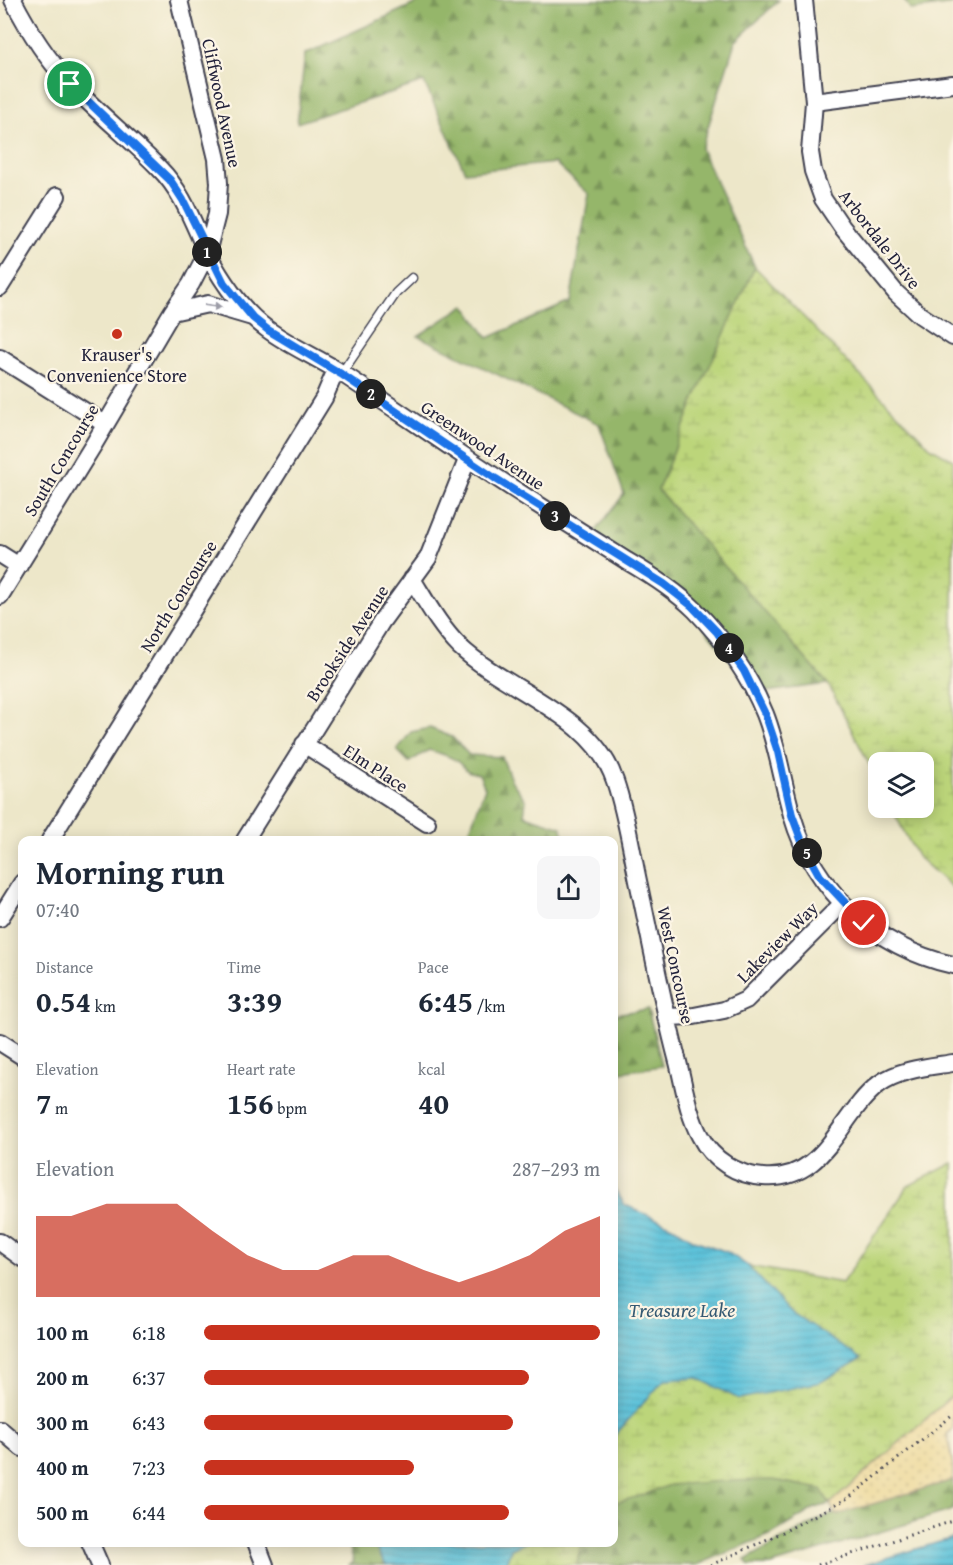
<!DOCTYPE html>
<html lang="en">
<head>
<meta charset="utf-8">
<style>
  :root { --surface:#fff; --page:#f6f6f7; --text:#1f2937; --muted:#747a83; --accent:#c8321e }
  body { margin:0; font-family:"Gentium Book Plus",serif; background:var(--page); color:var(--text); height:100vh; display:flex; flex-direction:column; font-size:22px; white-space:nowrap }
  * { box-sizing:border-box; margin:0 }
  p { font-size:20px; color:var(--muted) }
  .icon { flex:none; width:33px; height:33px; fill:none; stroke:currentColor; stroke-width:2; stroke-linecap:round; stroke-linejoin:round }
  .map { position:relative; flex:1; overflow:hidden }
  .side { position:absolute; left:18px; top:836px; width:600px; height:711px; display:flex; flex-direction:column; background:var(--surface); border-radius:12px; box-shadow:0 3px 15px #0003 }
  .side>* { flex:none }
  .controls { position:absolute; left:868px; top:752px; display:grid; gap:12px }
  .controls a { display:grid; place-items:center; width:66px; height:66px; border-radius:12px; background:var(--surface); box-shadow:0 3px 15px #0003; font-size:30px }
  .pin { position:absolute; display:grid; place-items:center; width:51px; height:51px; color:#fff; margin:-26px; border:3px solid #fff; border-radius:50%; box-shadow:0 2px 6px #0007 }
  .km { position:absolute; width:30px; height:30px; margin:-15px; border-radius:50%; background:#222; color:#fff; font-size:16px; line-height:30px; text-align:center }
  .round { display:grid; place-items:center; flex:none; width:63px; height:63px; border-radius:12px; background:var(--page) }
  .summary { display:flex; align-items:center; justify-content:space-between; height:102px; padding:0 18px }
  h1 { font-size:33px; font-weight:800; line-height:45px }
  .figures { display:grid; grid-template-columns:repeat(3,1fr); gap:9px; height:102px; padding:6px 18px }
  .figures div { display:grid; align-content:center }
  .figures b { font-size:30px; font-weight:800 }
  .figures small { font-size:16px; font-weight:400 }
  .figures p { font-size:16px }
  .chart { height:168px; padding:12px 18px }
  .chart p { display:flex; justify-content:space-between }
  .chart svg { width:100%; height:108px; margin-top:6px; fill:var(--accent); opacity:.7 }
  ul { padding:0 18px; list-style:none; font-size:20px }
  li { display:grid; grid-template-columns:96px 72px 1fr; align-items:center; height:45px }
  li i { height:15px; border-radius:8px; background:var(--accent) }
  .map>svg:first-child { display:block }
</style>
</head>
<body>
<div class="map">
<svg width="953" height="1565" viewBox="0 0 953 1565">
  <defs>
    <pattern id="forest-firs" width="22" height="20" patternUnits="userSpaceOnUse" patternTransform="scale(1.5)"><rect width="22" height="20" fill="#95b66a"/><path d="M5 1l3.5 6h-7zM16 11l3.5 6h-7z" fill="#799458"/></pattern>
    <pattern id="wetland-marsh" width="20" height="14" patternUnits="userSpaceOnUse" patternTransform="scale(1.5)"><rect width="20" height="14" fill="#bcd57a"/><path d="M1 5h8M5 5V1M11 12h8M15 12V8" fill="none" stroke="#a1b76a"/></pattern>
    <pattern id="sand-dots" width="8" height="8" patternUnits="userSpaceOnUse" patternTransform="scale(1.5)"><rect width="8" height="8" fill="#eeda9e"/><path d="M2 2h.1M6 6h.1" fill="none" stroke="#ccbb89" stroke-width="1.8" stroke-linecap="round"/></pattern>
    <pattern id="water-rules" width="6" height="5" patternUnits="userSpaceOnUse" patternTransform="scale(1.5)"><rect width="6" height="5" fill="#5cc2da"/><path d="M0 2.5h6" fill="none" stroke="#50a6bc"/></pattern>
  </defs>
  <rect width="100%" height="100%" fill="#fcf5e5"/>
  <filter id="ink" filterUnits="userSpaceOnUse"><feTurbulence type="fractalNoise" baseFrequency=".0167" numOctaves="2"/><feDisplacementMap in="SourceGraphic" scale="12" xChannelSelector="R" yChannelSelector="G"/><feConvolveMatrix kernelMatrix="1 2 1 2 8 2 1 2 1" color-interpolation-filters="sRGB"/></filter>
  <filter id="wash" filterUnits="userSpaceOnUse"><feTurbulence type="fractalNoise" baseFrequency=".008" numOctaves="4" result="noise"/><feDisplacementMap in="SourceGraphic" scale="24" xChannelSelector="R" yChannelSelector="G"/><feGaussianBlur stdDeviation="1.35" result="paint"/><feColorMatrix in="noise" values="0 0 0 0 0 0 0 0 0 0 0 0 0 0 0 0 0 1.4 0 .05"/><feComposite in="paint" operator="in"/></filter>
  <g filter="url(#wash)">
    <rect width="100%" height="100%" fill="#ede7c9"/>
    <path fill="url(#forest-firs)" stroke="#5c6c52" stroke-width="1.5" d="M423 0H779L735 42 701 149 755 267 697 394 658 490 828 684 757 693 669 585 593 535 624 494 599 424 418 336 465 305 488 338 570 302 589 194 555 163 465 172 424 82 297 123 305 54Z
      M904 0H953V4L911 10Z
      M430 728 452 737 469 755 502 757 511 780 526 801 524 815 562 827 564 840H463L469 832 485 788 479 774C464 771 468 771 458 762 451 756 438 753 429 750L409 762 397 750 411 732Z
      M648 1009 662 1066 614 1073V1014Z
      M774 1480 821 1489 830 1504 815 1508 772 1534 697 1565H577L581 1542H614V1503C633 1498 652 1489 671 1485 705 1479 740 1480 774 1480Z
      M953 1480V1510L771 1565H749L745 1560 824 1517Z
      M348 1542H372L386 1565H349L354 1562Z"/>
    <path fill="url(#wetland-marsh)" stroke="#6f7c5a" stroke-width="1.5" d="M755 267 930 447 953 460V888L917 856 891 807H924V762H879V783L828 684 658 490 697 394Z
      M953 1163V1395L830 1504 821 1489 774 1480 724 1481 670 1485 636 1497 614 1503V1436L664 1380 698 1378 739 1399 860 1360 791 1312 748 1266 842 1283 908 1186Z
      M527 1542H581L577 1565H505L511 1549Z"/>
    <path fill="url(#sand-dots)" stroke="#887e6c" stroke-width="1.5" d="M953 1395V1429L947 1434 953 1466V1480L836 1515 830 1504Z"/>
    <path fill="url(#water-rules)" stroke="#3f728a" stroke-width="1.5" d="M614 1188 625 1205 672 1226 694 1240 727 1252 748 1266 791 1312 861 1359 821 1382 739 1399 698 1378 664 1380 614 1436Z
      M953 1538V1565H864Z
      M372 1542H527L511 1549 505 1565H386Z"/>
  </g>
  <g filter="url(#ink)">
    <g fill="none" stroke-linecap="round" stroke-linejoin="round">
      <defs>
        <path id="service" d="M341 374 396 293 412 278"/>
        <path id="minor" d="M13 0C28 29 45 57 68 81 96 112 130 138 159 168 183 192 193 223 207 253 222 281 241 310 267 329 290 346 316 357 340 372 412 420 482 470 556 516 580 531 603 546 627 561 651 575 675 590 695 610 725 641 749 674 765 714 778 747 782 781 792 815 814 891 876 948 953 965
          M804 0 814 102 810 152 813 171 823 199 842 227 896 293 920 315 953 337
          M814 102 953 84
          M0 287 57 196
          M172 312 208 304 252 317
          M0 358 105 424
          M0 554 19 566
          M412 579C427 603 440 627 460 647 508 692 593 714 615 781 626 813 631 848 638 881 651 941 662 1002 678 1062 684 1086 688 1114 700 1136 712 1160 737 1175 763 1177 826 1182 838 1116 879 1084 900 1069 928 1067 953 1063
          M0 596 94 444 172 312 191 284 207 253 217 214 219 183 217 159 179 0
          M304 744 427 823
          M50 840 324 398 336 370
          M245 840 382 621 428 558 467 460
          M0 918 22 883
          M666 1017 694 1016 724 1010 746 1000 843 903
          M0 1042 22 1056
          M0 1242 22 1258
          M0 1429 22 1448
          M90 1542 100 1565
          M256 1542 265 1565"/>
      </defs>
      <use href="#service" stroke="#404050" stroke-width="11"/>
      <use href="#minor" stroke="#404050" stroke-width="20"/>
      <path stroke="#404050" stroke-width="3" stroke-dasharray="1.5 4.5" stroke-linecap="butt" d="M711 1565 781 1533 850 1497 953 1415
        M818 1565 953 1521"/>
      <use href="#service" stroke="#fff" stroke-width="8"/>
      <use href="#minor" stroke="#fff" stroke-width="16"/>
    </g>
    <defs><path id="oneway-solid" d="M-6-.8H1V-3.2L6.5 0L1 3.2V.8H-6Z" transform="scale(1.5)"/></defs>
    <use fill="#9c9ca7" href="#oneway-solid" transform="translate(213 306) rotate(8)"/>
  </g>
  <g fill="none" stroke-linecap="round" stroke-linejoin="round" filter="url(#ink)">
    <defs>
      <path id="route" d="M70 84 170 180 183 200 224 283 253 318 268 330 341 374 496 479 664 584 691 605 717 632 744 671 766 716 778 752 792 815 804 847 820 876 864 923"/>
    </defs>
    <use href="#route" stroke="#fff" stroke-width="12"/>
    <use href="#route" stroke="#1a73e8" stroke-width="8"/>
  </g>
  <circle fill="#c8321e" stroke="#fcf5e5" stroke-width="2" cx="117" cy="334" r="6"/>
  <g text-anchor="middle" dominant-baseline="central" stroke-width="4.5" stroke-linejoin="round" paint-order="stroke">
    <g font-size="18" fill="#22223b" stroke="#fcf5e5">
      <text transform="translate(222 103) rotate(78)">Cliffwood Avenue</text>
      <text transform="translate(880 239) rotate(52)">Arbordale Drive</text>
      <text transform="translate(483 445) rotate(34)">Greenwood Avenue</text>
      <text transform="translate(61 460) rotate(-59)">South Concourse</text>
      <text transform="translate(178 596) rotate(-58)">North Concourse</text>
      <text transform="translate(347 643) rotate(-57)">Brookside Avenue</text>
      <text transform="translate(376 768) rotate(33)">Elm Place</text>
      <text transform="translate(777 942) rotate(-45)">Lakeview Way</text>
      <text transform="translate(676 965) rotate(78)">West Concourse</text>
    </g>
    <g font-size="18" fill="#22223b" stroke="#fcf5e5">
      <text x="117" y="354">Krauser's<tspan x="117" dy="21">Convenience Store</tspan></text>
    </g>
    <g font-size="20" font-style="italic" fill="#365a73" stroke="#fcf5e5">
      <text x="682" y="1309">Treasure Lake</text>
    </g>
  </g>
</svg>
<div class="controls">
<a><svg class="icon" aria-label="layers" viewBox="0 0 24 24"><path d="M12 4l9 5-9 5-9-5zM3 14l9 5 9-5"/></svg></a>
</div>
<div class="pin" style="left:70px;top:84px;background:#1e9e55"><svg class="icon" aria-label="arrive" viewBox="0 0 24 24"><path d="M6 21V4h12l-3 4 3 4H6"/></svg></div>
<div class="pin" style="left:864px;top:923px;background:#d93025"><svg class="icon" aria-label="check" viewBox="0 0 24 24"><path d="M5 12l5 5 9-10"/></svg></div>
<b class="km" style="left:207px;top:252px">1</b>
<b class="km" style="left:371px;top:394px">2</b>
<b class="km" style="left:555px;top:516px">3</b>
<b class="km" style="left:729px;top:648px">4</b>
<b class="km" style="left:807px;top:853px">5</b>
<section class="side">
<div class="summary"><div><h1>Morning run</h1><p>07:40</p></div><a class="round"><svg class="icon" aria-label="share" viewBox="0 0 24 24"><path d="M12 15V3M7 8l5-5 5 5M5 13v7h14v-7"/></svg></a></div>
<div class="figures">
<div><p>Distance</p><b>0.54<small> km</small></b></div>
<div><p>Time</p><b>3:39</b></div>
<div><p>Pace</p><b>6:45<small> /km</small></b></div>
</div>
<div class="figures">
<div><p>Elevation</p><b>7<small> m</small></b></div>
<div><p>Heart rate</p><b>156<small> bpm</small></b></div>
<div><p>kcal</p><b>40</b></div>
</div>
<div class="chart"><p><span>Elevation</span>287–293 m</p>
<svg viewBox="0 0 160 44" preserveAspectRatio="none"><path d="M0 44V11L10 11L20 6L30 6L40 6L50 17L60 27L70 33L80 33L90 27L100 27L110 33L120 38L130 33L140 27L150 17L160 11V44z"/></svg>
</div>
<ul>
<li><b>100 m</b>6:18<i style="width:100%"></i></li>
<li><b>200 m</b>6:37<i style="width:82%"></i></li>
<li><b>300 m</b>6:43<i style="width:78%"></i></li>
<li><b>400 m</b>7:23<i style="width:53%"></i></li>
<li><b>500 m</b>6:44<i style="width:77%"></i></li>
</ul>
</section>
</div>
</body>
</html>
